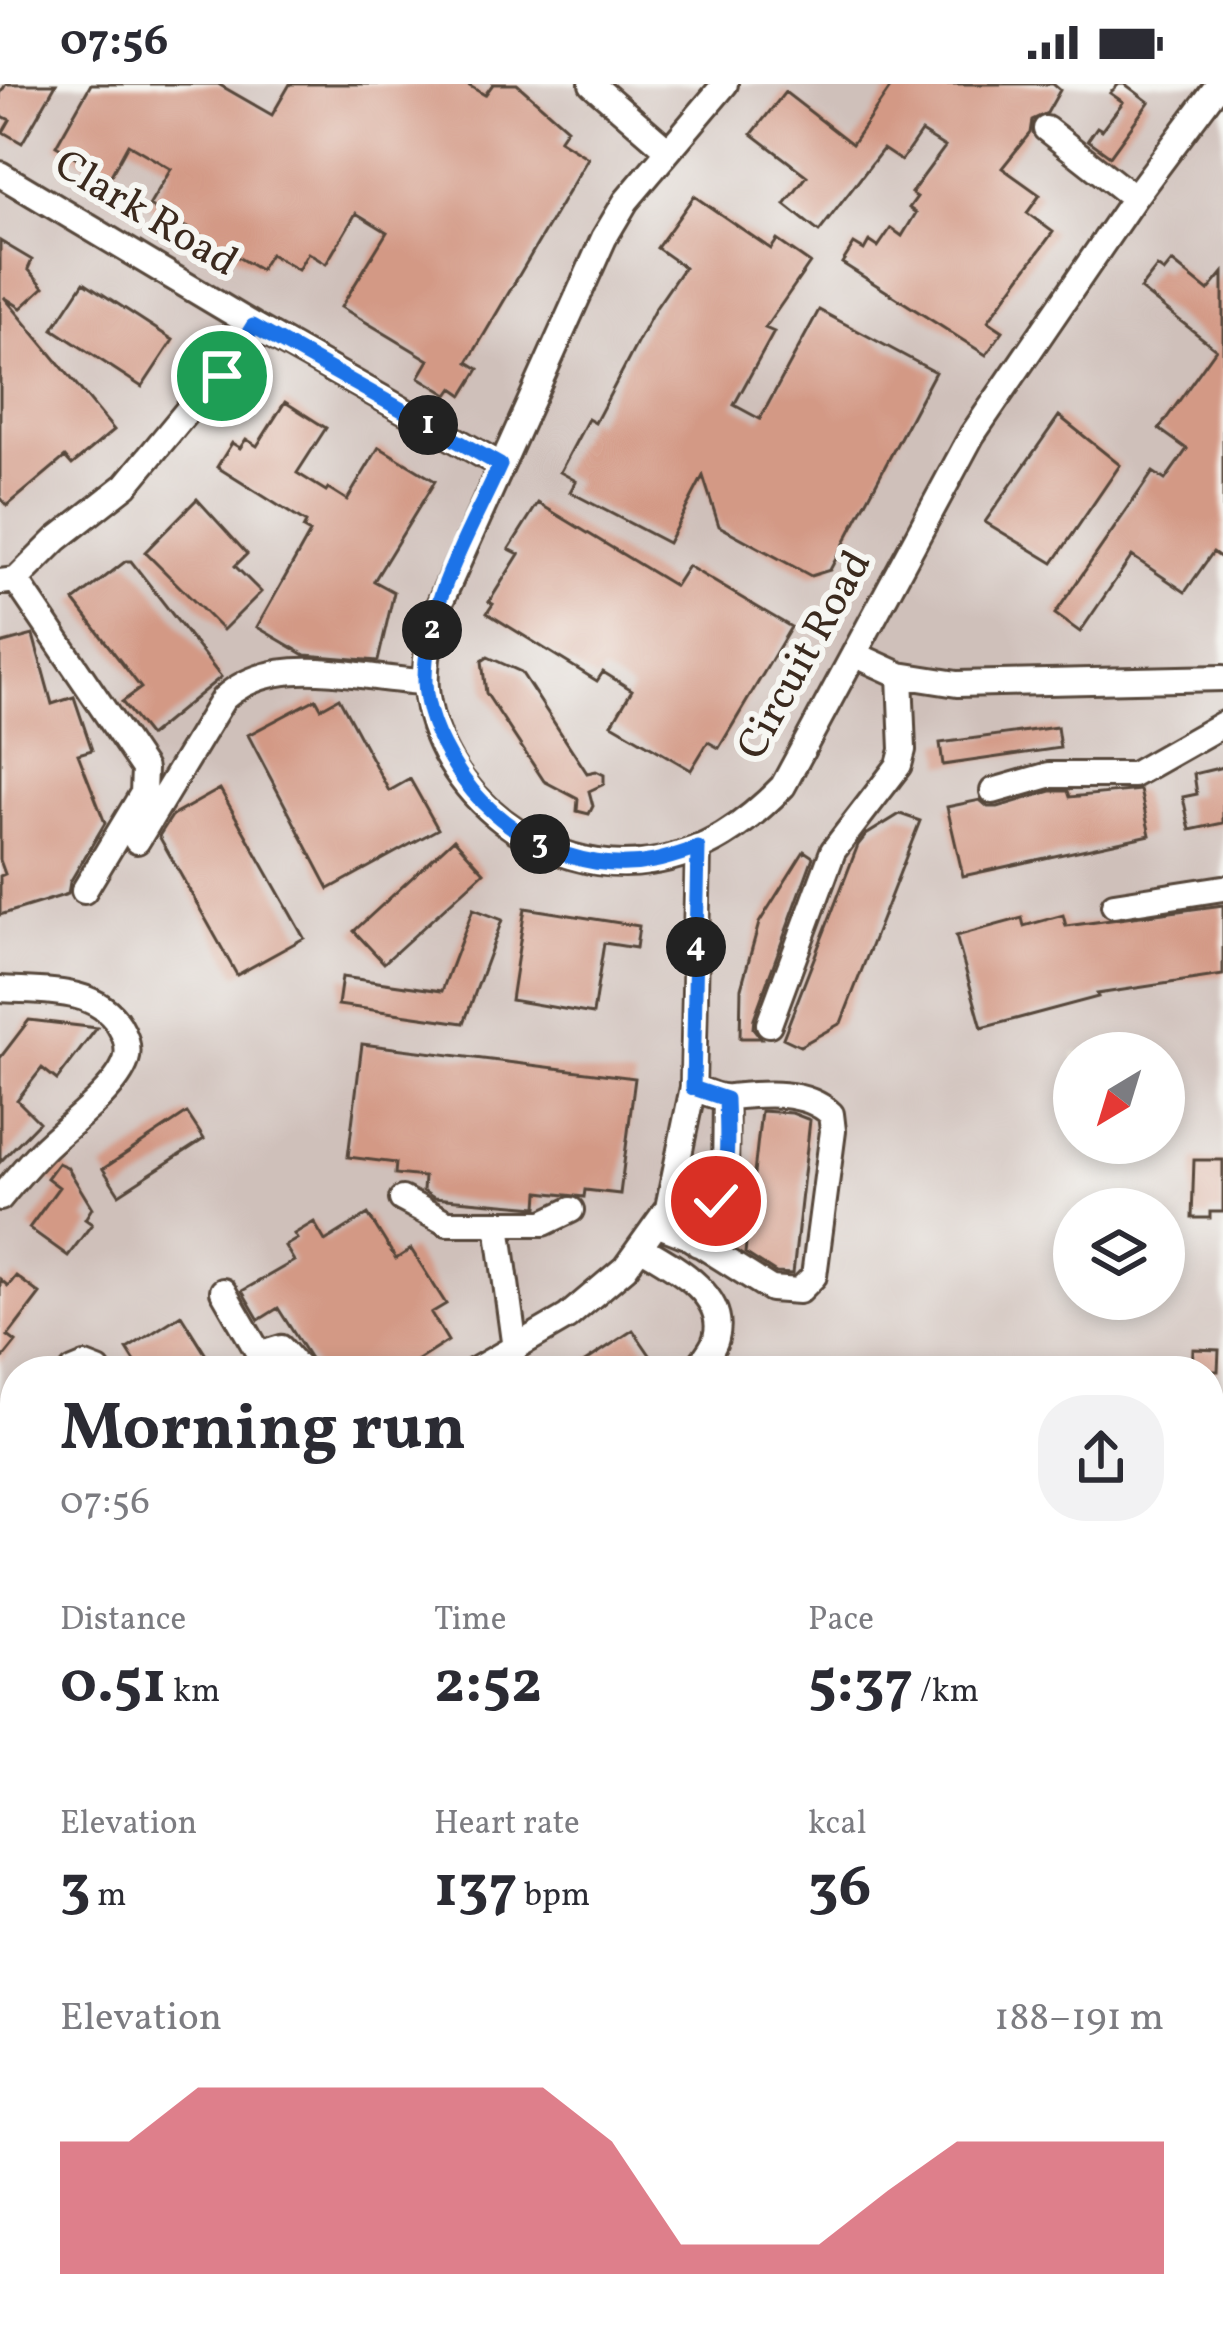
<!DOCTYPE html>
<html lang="en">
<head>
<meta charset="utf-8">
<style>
  :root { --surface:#fff; --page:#f2f2f3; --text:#2b2b33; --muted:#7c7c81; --accent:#d1495b }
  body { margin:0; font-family:Vollkorn,serif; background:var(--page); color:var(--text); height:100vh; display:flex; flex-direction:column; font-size:45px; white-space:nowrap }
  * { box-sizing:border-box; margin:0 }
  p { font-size:39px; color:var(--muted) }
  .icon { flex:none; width:66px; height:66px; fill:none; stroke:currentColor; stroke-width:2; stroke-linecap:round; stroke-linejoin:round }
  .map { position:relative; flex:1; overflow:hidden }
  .side { position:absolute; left:0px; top:1272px; width:1224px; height:975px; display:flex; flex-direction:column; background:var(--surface); border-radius:48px 48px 0 0; box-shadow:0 6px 18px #0003 }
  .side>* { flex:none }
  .needle { width:78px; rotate:218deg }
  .buttons { position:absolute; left:1053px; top:948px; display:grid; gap:24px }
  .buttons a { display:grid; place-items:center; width:132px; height:132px; border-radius:50%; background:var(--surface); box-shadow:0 6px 18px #0003; font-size:60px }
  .pin { position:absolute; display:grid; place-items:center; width:102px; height:102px; color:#fff; margin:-51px; border:6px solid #fff; border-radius:50%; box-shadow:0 3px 12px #0007 }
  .km { position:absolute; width:60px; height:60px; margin:-30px; border-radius:50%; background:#222; color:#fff; font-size:33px; line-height:60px; text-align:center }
  .round { display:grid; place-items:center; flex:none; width:126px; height:126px; border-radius:48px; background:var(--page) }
  .summary { display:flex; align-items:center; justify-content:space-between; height:204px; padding:0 60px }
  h1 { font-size:66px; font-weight:700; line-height:90px }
  .stats { display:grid; grid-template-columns:repeat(3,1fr); gap:18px; height:204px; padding:12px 60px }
  .stats div { display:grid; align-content:center }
  .stats b { font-size:60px; font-weight:700 }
  .stats small { font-size:33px; font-weight:400 }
  .stats p { font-size:33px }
  .chart { height:336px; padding:24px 60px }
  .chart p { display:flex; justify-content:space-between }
  .chart svg { width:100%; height:216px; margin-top:12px; fill:var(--accent); opacity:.7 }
  .status { display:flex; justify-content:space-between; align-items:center; height:84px; padding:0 60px; background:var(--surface); direction:ltr }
  .status svg { height:33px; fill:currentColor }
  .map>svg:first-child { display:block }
</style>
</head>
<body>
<div class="status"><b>07:56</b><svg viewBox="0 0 49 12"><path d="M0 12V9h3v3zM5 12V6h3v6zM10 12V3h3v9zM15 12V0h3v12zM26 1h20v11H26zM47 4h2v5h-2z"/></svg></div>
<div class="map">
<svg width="1223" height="2246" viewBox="0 0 1223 2246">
  <rect width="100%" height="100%" fill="#f6f6f2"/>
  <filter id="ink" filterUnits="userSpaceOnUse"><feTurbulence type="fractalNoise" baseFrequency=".00833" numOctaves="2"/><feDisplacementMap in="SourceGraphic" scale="24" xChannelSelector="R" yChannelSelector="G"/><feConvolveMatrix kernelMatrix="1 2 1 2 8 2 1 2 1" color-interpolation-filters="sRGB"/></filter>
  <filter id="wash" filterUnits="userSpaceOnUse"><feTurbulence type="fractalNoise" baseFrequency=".004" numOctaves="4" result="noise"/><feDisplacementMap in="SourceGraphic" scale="48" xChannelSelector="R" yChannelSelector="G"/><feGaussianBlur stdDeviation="2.7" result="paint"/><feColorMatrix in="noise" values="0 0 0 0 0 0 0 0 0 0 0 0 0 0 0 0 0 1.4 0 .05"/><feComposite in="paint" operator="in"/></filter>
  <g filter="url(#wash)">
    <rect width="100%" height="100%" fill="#f3ead9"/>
    <path fill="#cfc0ba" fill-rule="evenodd" d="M0 0H1223V2246H0ZM1074 969H1164V1059H1074ZM1074 1125H1164V1215H1074ZM15 1287H1209V2232H15Z"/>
    <g id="blocks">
      <path fill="#d39985" d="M6 0H56L22 59 3 48 10 36 0 31V10Z
        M91 0H218L272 31 290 0H466L485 11 493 0H517L567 44 559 56 588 74 468 278 479 285 463 311 453 304 448 311 419 293 429 276 341 223 387 148 356 129 326 180 308 169 298 186 270 170 260 186 149 122 171 85 128 60 110 93 56 62Z
        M893 0H1053L1060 6 1047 29 1032 36 1030 49 1002 84 1040 111 1027 129 1053 148 988 237 1003 247 986 271 842 179 854 160 864 166 869 157 878 163 891 144 902 152 916 129 909 124 917 113 911 109 945 63 921 48 901 77 883 65 819 148 785 121 807 92 752 50 785 8 852 60Z
        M1119 0H1125L1149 18 1110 72 1088 56 1097 43 1102 46 1123 18 1110 9Z
        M694 112 771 165 777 156 810 179 765 244 774 248 734 321 760 335 819 226 935 288 830 486 811 492 719 442 703 392 668 459 570 408 576 397 560 388 588 335 595 339 655 225 684 183 657 164Z
        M0 157 32 176 28 185 44 203 21 224 4 213 114 346 72 381 65 373 7 422 0 413Z
        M1172 178 1208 207 1223 189V475L1213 468 1185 508 1132 472 1080 548 1055 530 1153 388 1165 396 1187 365 1159 345 1216 265 1140 205 1157 183 1164 188Z
        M84 198 173 256 142 303 53 245Z
        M285 318 326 344 297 389 326 407 328 404 347 416 379 363 435 397 374 497 394 508 378 577 305 571 257 543 310 449 303 445 306 439 217 383 232 359 240 364 246 355 257 362Z
        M1059 332 1120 381 1053 479 985 438Z
        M197 415 247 470 235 482 261 508 223 546 145 468Z
        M538 419 675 502 688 482 791 543 719 664 708 658 691 686 612 640 632 606 603 588 597 597 487 529 493 520 489 518 519 470 509 465Z
        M126 477H131L221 593 149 652 122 618 141 604 74 517Z
        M33 551 52 620 74 613 92 666 78 670 105 739 70 798 68 810 0 831V792L5 790 0 776V560Z
        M488 573 521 588 587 689 596 687 604 691V700L589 707 593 722 589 730 577 727 578 715 544 697 486 609 482 577Z
        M339 614 389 707 410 695 438 745 329 805 248 651 316 615 321 624Z
        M1057 643 1060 664 943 681 940 659Z
        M1223 683V739L1190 746 1183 713 1197 710 1194 690Z
        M220 705 304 854 237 891 159 752 172 732Z
        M1140 706 1150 751 963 792 947 723 980 716 988 723H998L1051 707H1068L1070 713Z
        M900 730 920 737 841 939 800 962 783 954 858 761 866 751Z
        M454 755 484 788 384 879 354 847Z
        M804 767 813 773 754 934 753 944 761 954H740L741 904 759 839Z
        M1223 821V891L1097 910 1098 913 982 944 956 852 1022 834 1024 842 1063 831 1066 842Z
        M525 824 639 842 636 864 604 859 593 930 511 916Z
        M473 825 502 836 464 939 338 921 342 893 442 907Z
        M29 936 97 944 57 996 42 984 17 1016 39 1038 0 1078V974Z
        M362 960 635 994 620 1110 585 1106 584 1113 539 1108 538 1123 434 1114 423 1107 424 1093 395 1090 396 1079 348 1073Z
        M761 1027 792 1029 810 1036 793 1190 776 1189 745 1169Z
        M187 1029 204 1055 119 1110 103 1085Z
        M1194 1076H1223V1128H1210V1134H1192Z
        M58 1079 67 1083 92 1124 85 1135 92 1140 68 1172 29 1144 59 1103 47 1094Z
        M368 1130 396 1175 411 1165 446 1220 431 1229 448 1257 401 1287H318L278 1224 259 1236 242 1207 294 1177 285 1162 297 1155 294 1150 314 1138 325 1157Z
        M16 1192 40 1210 8 1252 16 1258 0 1278V1195L8 1202Z
        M181 1231 216 1287H141L127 1265Z
        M633 1246 661 1287H571Z
        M1193 1265 1219 1266 1218 1287H1192Z
        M1209 1483 1223 1486V1585L1209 1588Z
        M0 1862 15 1880V1943L0 1955Z
        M1223 1953V2142L1209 2119V1962Z
        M0 2131 15 2135V2168L0 2161Z
        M9 2196 15 2197V2232H50L48 2246H0Z
        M513 2232H585L579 2246H507Z
        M647 2232H750L745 2246H641Z
        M1030 2232H1108L1123 2246H1046Z"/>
    </g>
  </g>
  <g filter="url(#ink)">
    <use href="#blocks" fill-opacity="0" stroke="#57473a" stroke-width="3"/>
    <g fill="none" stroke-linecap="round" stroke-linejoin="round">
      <defs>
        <path id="minor" d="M592 0 668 66
          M725 0 626 117 604 154 434 532C430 556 424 581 426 605 436 710 546 794 650 778 705 770 746 740 783 702L972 351 1134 114 1219 0
          M1046 45 1134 114
          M0 90 253 241 500 381
          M16 496 144 685 143 709 84 807
          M0 498 16 496 57 455 126 401 188 326 222 293 253 241
          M854 570 900 591 957 600 1223 594
          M993 707 1049 691H1133L1223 640
          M137 757 223 615C277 565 360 596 425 598
          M1114 821 1223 804
          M0 905C40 908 95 902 119 941 125 951 130 965 126 977 116 1007 65 1043 43 1065 28 1080 14 1097 0 1114
          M769 940 833 767 899 681 903 666 900 591
          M402 1115 447 1139H544L571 1126
          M498 1140 515 1265
          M659 1141 687 1152 771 1205 799 1207 814 1192 833 1047 831 1030C805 1005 761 1010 730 1013 718 1015 704 1007 693 1003
          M698 1160 725 1095 726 1014
          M642 1164C673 1182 728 1211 716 1254 713 1266 702 1277 695 1287
          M223 1207 269 1287
          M261 1270 281 1264 301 1287
          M73 1287 85 1282 98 1287
          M474 1287 567 1233 625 1184 668 1124 693 1003 698 764
          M0 1469 15 1492
          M0 1589 15 1580
          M0 1780 15 1796
          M0 2114 15 2119
          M900 2232 919 2246
          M1145 2232 1164 2246
          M792 2246 798 2232"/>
      </defs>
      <use href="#minor" stroke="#57473a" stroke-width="30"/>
      <use href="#minor" stroke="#fff" stroke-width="24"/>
    </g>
  </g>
  <g fill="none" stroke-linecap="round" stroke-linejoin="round" filter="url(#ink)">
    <defs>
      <path id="route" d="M222 292 253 242 500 381C470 448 424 522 425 598 426 629 440 659 456 684 495 748 578 793 654 777 669 774 683 769 698 764L693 1004 726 1015C727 1050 730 1084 716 1117"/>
    </defs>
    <use href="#route" stroke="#fff" stroke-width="24"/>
    <use href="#route" stroke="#1a73e8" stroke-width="15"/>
  </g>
  <g text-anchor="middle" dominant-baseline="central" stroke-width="12" stroke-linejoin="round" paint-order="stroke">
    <g font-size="42" fill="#3b2a1e" stroke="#f6f6f2">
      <text transform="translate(145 131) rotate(31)">Clark Road</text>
      <text transform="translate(806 572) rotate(-61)">Circuit Road</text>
    </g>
  </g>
</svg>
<div class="buttons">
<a><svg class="needle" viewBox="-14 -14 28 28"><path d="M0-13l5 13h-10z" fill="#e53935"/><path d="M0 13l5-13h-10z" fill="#7c7c81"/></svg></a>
<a><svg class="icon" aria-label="layers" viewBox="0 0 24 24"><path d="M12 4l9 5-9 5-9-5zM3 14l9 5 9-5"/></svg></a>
</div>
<div class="pin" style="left:222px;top:292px;background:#1e9e55"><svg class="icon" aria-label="arrive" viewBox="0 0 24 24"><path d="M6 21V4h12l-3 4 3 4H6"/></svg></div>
<div class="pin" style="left:716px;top:1117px;background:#d93025"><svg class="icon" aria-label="check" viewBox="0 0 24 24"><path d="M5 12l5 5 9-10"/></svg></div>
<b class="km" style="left:428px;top:341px">1</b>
<b class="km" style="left:432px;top:546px">2</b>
<b class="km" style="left:540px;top:760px">3</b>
<b class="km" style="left:696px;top:863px">4</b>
<section class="side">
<div class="summary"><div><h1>Morning run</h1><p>07:56</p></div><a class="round"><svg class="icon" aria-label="share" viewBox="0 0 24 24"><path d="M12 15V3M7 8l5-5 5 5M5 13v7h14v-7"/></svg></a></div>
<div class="stats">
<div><p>Distance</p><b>0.51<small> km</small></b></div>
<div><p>Time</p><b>2:52</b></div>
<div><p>Pace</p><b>5:37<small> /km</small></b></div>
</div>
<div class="stats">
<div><p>Elevation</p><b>3<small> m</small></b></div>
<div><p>Heart rate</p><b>137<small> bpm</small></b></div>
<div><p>kcal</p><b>36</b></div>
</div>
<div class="chart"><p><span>Elevation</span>188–191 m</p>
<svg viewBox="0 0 160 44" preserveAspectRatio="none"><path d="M0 44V17L10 17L20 6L30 6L40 6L50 6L60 6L70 6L80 17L90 38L100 38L110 38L120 27L130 17L140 17L150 17L160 17V44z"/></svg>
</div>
</section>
</div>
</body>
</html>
